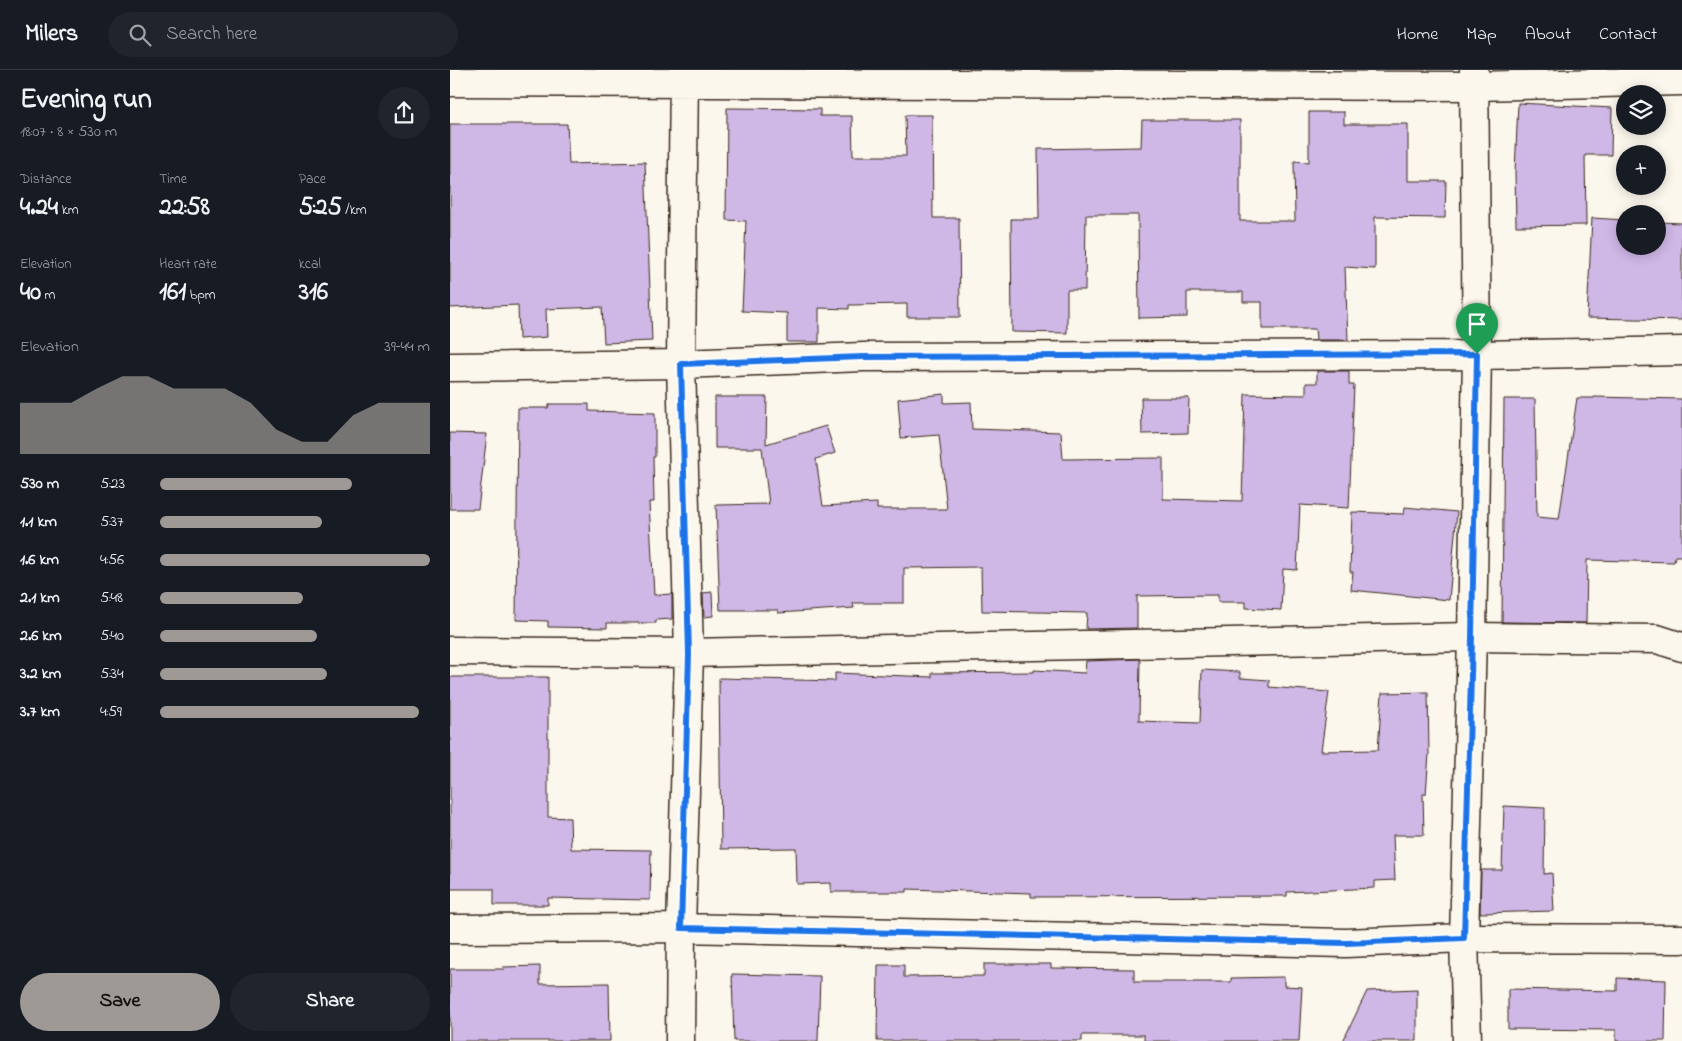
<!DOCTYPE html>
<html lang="en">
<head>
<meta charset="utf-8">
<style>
  :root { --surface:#171b24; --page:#20242c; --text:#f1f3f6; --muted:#9ea1a6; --line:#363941; --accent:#9f9995 }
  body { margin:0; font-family:"Indie Flower",sans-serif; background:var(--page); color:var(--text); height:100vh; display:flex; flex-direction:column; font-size:19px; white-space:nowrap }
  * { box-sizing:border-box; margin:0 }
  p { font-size:16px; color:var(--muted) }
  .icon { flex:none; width:28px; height:28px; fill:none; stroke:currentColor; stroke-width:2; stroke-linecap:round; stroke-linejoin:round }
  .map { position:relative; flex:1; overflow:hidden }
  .details { display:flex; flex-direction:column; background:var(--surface); width:450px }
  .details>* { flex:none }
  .buttons { position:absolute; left:1166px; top:15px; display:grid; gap:10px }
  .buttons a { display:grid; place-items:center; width:50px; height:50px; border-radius:50%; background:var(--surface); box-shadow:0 2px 12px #0003; font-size:25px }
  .pin { position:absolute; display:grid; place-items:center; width:42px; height:42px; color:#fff; margin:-51px -21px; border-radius:50% 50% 50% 0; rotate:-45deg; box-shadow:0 0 5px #0007 }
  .pin .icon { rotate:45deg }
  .round { display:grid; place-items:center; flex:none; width:52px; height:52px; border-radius:26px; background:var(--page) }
  .summary { display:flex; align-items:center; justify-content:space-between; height:85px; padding:0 20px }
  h1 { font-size:28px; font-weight:700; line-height:38px }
  .metrics { display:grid; grid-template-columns:repeat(3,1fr); gap:8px; height:85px; padding:5px 20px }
  .metrics div { display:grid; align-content:center }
  .metrics b { font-size:25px; font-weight:700 }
  .metrics small { font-size:14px; font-weight:400 }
  .metrics p { font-size:14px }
  .chart { height:140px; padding:10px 20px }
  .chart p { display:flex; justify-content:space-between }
  .chart svg { width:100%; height:90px; margin-top:5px; fill:var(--accent); opacity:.7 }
  .action { display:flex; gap:10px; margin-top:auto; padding:10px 20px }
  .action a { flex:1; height:58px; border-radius:30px; background:var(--accent); color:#111; font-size:20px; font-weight:700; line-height:58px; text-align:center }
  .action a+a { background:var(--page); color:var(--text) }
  ul { padding:0 20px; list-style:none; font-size:16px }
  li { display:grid; grid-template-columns:80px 60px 1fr; align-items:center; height:38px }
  li i { height:12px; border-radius:6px; background:var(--accent) }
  header { display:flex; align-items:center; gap:30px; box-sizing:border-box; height:70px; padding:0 25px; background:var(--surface); border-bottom:1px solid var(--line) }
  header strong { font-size:24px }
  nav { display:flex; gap:28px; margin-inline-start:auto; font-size:18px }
  .search { width:350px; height:45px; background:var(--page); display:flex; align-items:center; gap:12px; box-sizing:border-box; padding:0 18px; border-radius:28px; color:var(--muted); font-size:19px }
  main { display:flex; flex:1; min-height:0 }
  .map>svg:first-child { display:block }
</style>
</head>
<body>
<header>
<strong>Milers</strong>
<div class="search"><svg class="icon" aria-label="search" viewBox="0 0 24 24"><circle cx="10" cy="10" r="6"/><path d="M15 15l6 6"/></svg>Search here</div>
<nav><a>Home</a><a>Map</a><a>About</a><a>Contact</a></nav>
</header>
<main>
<section class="details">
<div class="summary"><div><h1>Evening run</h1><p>18:07 · 8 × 530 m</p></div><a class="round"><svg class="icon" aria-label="share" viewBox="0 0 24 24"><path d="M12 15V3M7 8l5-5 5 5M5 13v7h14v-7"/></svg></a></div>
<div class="metrics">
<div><p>Distance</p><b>4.24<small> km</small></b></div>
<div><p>Time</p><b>22:58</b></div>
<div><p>Pace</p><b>5:25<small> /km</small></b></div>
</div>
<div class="metrics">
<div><p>Elevation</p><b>40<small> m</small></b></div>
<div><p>Heart rate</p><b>161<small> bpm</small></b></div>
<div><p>kcal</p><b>316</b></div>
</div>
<div class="chart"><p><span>Elevation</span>39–44 m</p>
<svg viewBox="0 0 160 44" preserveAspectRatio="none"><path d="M0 44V19L10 19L20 19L30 12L40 6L50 6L60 12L70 12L80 12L90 19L100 32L110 38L120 38L130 25L140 19L150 19L160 19V44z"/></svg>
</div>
<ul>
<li><b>530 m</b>5:23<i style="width:71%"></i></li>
<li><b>1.1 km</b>5:37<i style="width:60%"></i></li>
<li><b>1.6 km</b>4:56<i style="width:100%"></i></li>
<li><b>2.1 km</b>5:48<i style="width:53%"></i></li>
<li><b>2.6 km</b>5:40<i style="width:58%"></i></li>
<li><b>3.2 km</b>5:34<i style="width:62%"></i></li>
<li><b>3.7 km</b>4:59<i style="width:96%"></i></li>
</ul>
<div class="action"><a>Save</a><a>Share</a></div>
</section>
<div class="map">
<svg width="1232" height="971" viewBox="0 0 1232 971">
  <rect width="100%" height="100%" fill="#fbf7ec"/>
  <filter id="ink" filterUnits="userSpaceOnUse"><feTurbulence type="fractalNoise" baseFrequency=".02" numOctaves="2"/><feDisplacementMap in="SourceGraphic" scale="10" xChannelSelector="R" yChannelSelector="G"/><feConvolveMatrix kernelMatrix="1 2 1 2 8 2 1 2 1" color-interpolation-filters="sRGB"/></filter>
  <g filter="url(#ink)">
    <path fill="#cfb7e6" stroke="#3b2a1e" d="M1068 33 1162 38 1161 85H1135L1136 155 1066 156 1065 102Z
      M277 38 370 39V46H402L403 86H456L455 45H482L483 148H509L510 247H457V234L399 235V239L369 238V272H337V243L292 241 296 151 276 150Z
      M859 42H894V54H958V111H996L995 148 925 147V199L895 197 898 270H866L865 259H812V232H793V222H737V247L689 248 688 145H636L635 220H617V263L562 262 561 149H589L588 79 691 77 692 50H790V151H845L844 91 859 92Z
      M0 54H117L119 94 195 92 202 271 154 273 152 237 96 239 97 267 69 269 68 235 0 238Z
      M1142 148 1175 150V176H1208V152L1232 153V250L1137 248Z
      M867 301H899V315H904L899 438 850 435 847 500 833 499 831 540 796 538V532H768V525L687 526V558L636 559 637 543 532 541 531 497 454 498V533H403L404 538 328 543V540H270L266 435 319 434 312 378H265V327H317L316 374 376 356 385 383 366 389 373 436 427 433V439H497L489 365 451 368 448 329 494 324V333L521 332 522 359 611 362 613 389 713 388V429L792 431 795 324 856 325V313H867Z
      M1144 327 1232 329V486H1225L1224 492 1137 490 1136 553 1052 552 1054 329H1085L1087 447 1109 449 1127 328H1144Z
      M691 328H739L738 363 692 364Z
      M99 334H139V341L205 343V387H203L204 432H199L204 525 222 524V549L206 550V553H157V558L98 557V551L66 550 68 338H98Z
      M0 363 37 364 28 439H0Z
      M955 437 1007 442 999 530 901 520 903 502H900L902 442 954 444Z
      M262 522 263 546 254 547 253 523Z
      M690 589 689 651 750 653 752 600 790 602V608L819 610V617L879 622 871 681 928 680 932 623 978 622 979 684 976 724H973L974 765H943L945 810 925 811V818L837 822V826L581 827V823L457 819V822H381V813L347 814 346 778 271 779 269 608 385 611V603L482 607V603L584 602V600L635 603 636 591Z
      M0 607H98V747L120 748 121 779 201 780 200 830 98 828V835H44V819H0Z
      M1054 736 1095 738 1094 804 1102 803 1104 841 1030 843 1031 800H1052Z
      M534 894H601V898L684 899V912H781V908L834 907V916L852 917 849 971H694V965H632V971H427L428 895H454V907L534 906Z
      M90 896V914L159 913 160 971H0V899H54L53 897Z
      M282 904 370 906 368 971H284Z
      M1167 908 1216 910 1215 971H1166V960L1058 959V919L1167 921Z
      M967 919V971H893L917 921Z"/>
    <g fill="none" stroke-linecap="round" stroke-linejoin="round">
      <defs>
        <path id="minor" d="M0 12 1025 16 1232 11
          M1027 285 1232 281
          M0 581 239 583 1022 567 1207 569 1232 577
          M0 859 231 858 896 873 1014 868 1232 869
          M230 971 231 858 239 583 231 294 234 0"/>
        <path id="tertiary" d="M0 297 231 294 413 287 1027 285
          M1017 971 1014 868 1022 567 1027 285 1024 0"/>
      </defs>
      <use href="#minor" stroke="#3b2a1e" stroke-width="31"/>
      <use href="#tertiary" stroke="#3b2a1e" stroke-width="31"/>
      <use href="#minor" stroke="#fbf7ec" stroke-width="28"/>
      <use href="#tertiary" stroke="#fbf7ec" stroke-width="28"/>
    </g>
  </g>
  <g fill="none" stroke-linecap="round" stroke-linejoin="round" filter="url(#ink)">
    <defs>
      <path id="route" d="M1027 284 1022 567 1014 868 896 873 231 858 239 584 231 294 413 287Z"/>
    </defs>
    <use href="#route" stroke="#fff" stroke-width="10"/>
    <use href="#route" stroke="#1a73e8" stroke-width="6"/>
  </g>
</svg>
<div class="buttons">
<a><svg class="icon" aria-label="layers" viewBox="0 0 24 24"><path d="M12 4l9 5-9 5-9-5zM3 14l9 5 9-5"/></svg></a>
<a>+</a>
<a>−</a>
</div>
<div class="pin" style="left:1027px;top:284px;background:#1e9e55"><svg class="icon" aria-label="arrive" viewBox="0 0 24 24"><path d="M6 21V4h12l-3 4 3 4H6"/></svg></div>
</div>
</main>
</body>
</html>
